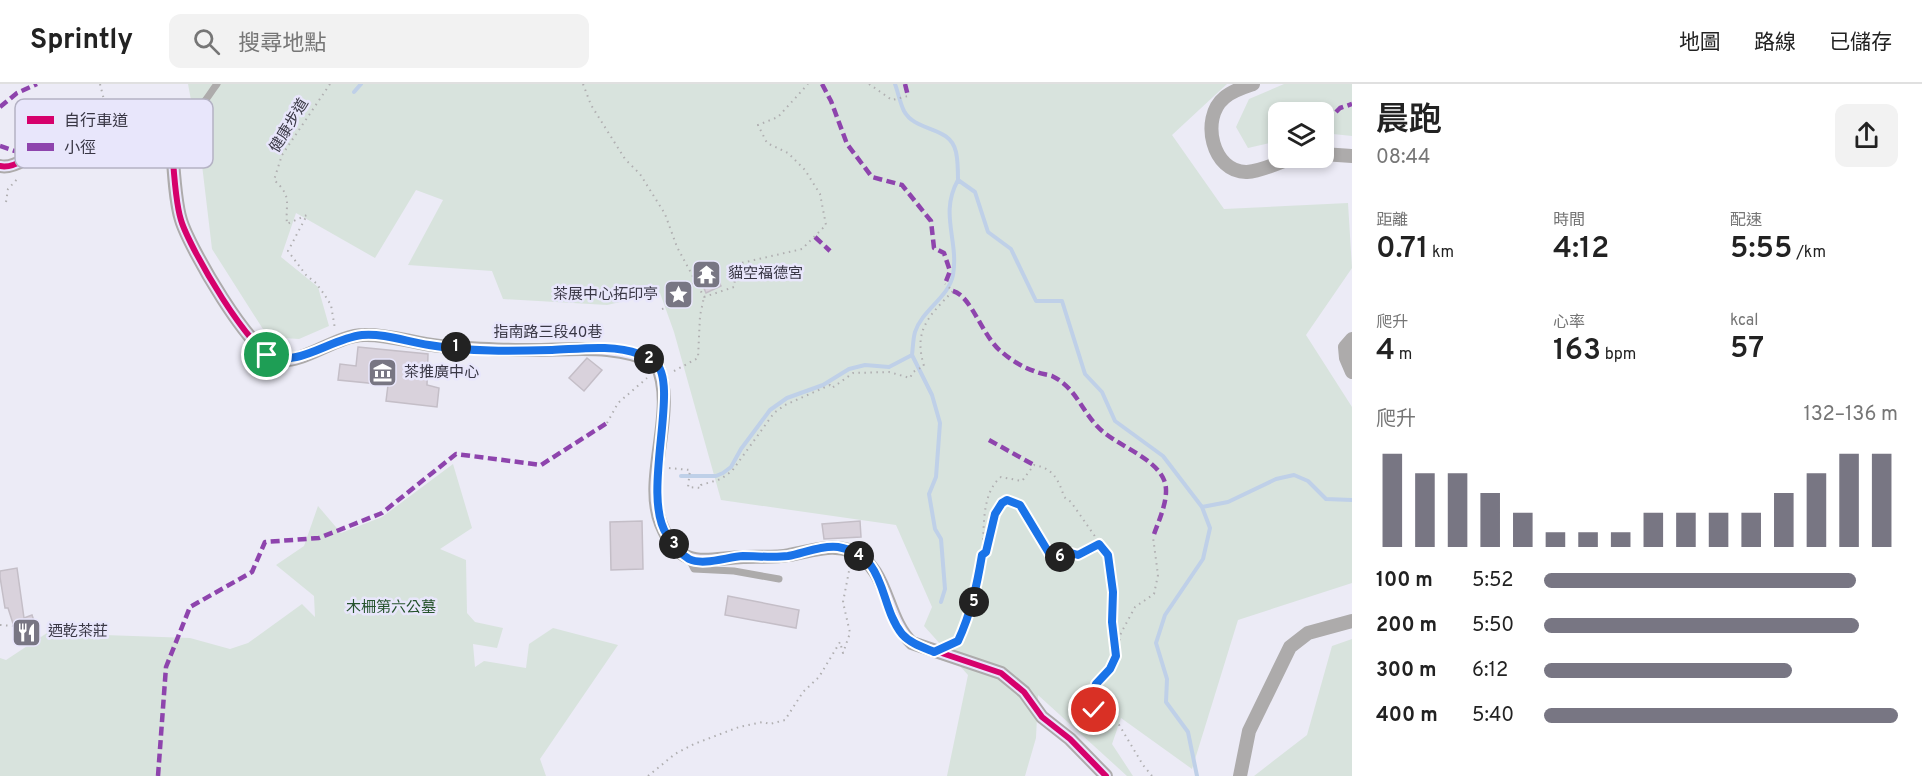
<!DOCTYPE html>
<html lang="zh-TW">
<head>
<meta charset="utf-8">
<style>
  :root { --surface:#fff; --page:#f2f2f2; --text:#222; --muted:#767676; --line:#e0e0e0; --accent:#787683 }
  body { margin:0; font-family:Overpass,"Noto Sans TC",sans-serif; background:var(--page); color:var(--text); height:100vh; display:flex; flex-direction:column; font-size:22px; white-space:nowrap }
  * { box-sizing:border-box; margin:0 }
  p { font-size:20px; color:var(--muted) }
  .icon { flex:none; width:33px; height:33px; fill:none; stroke:currentColor; stroke-width:2; stroke-linecap:round; stroke-linejoin:round }
  .map { position:relative; flex:1; overflow:hidden }
  .drawer { display:flex; flex-direction:column; background:var(--surface); width:570px }
  .drawer>* { flex:none }
  .buttons { position:absolute; left:1268px; top:18px; display:grid; gap:12px }
  .buttons a { display:grid; place-items:center; width:66px; height:66px; border-radius:12px; background:var(--surface); box-shadow:0 3px 9px #0003; font-size:30px }
  .pin { position:absolute; display:grid; place-items:center; width:51px; height:51px; color:#fff; margin:-26px; border:3px solid #fff; border-radius:50%; box-shadow:0 2px 6px #0007 }
  .km { position:absolute; width:30px; height:30px; margin:-15px; border-radius:50%; background:#222; color:#fff; font-size:16px; line-height:30px; text-align:center }
  .round { display:grid; place-items:center; flex:none; width:63px; height:63px; border-radius:12px; background:var(--page) }
  .head { display:flex; align-items:center; justify-content:space-between; height:102px; padding:0 24px }
  h1 { font-size:33px; font-weight:600; line-height:45px }
  .stats { display:grid; grid-template-columns:repeat(3,1fr); gap:9px; height:102px; padding:6px 24px }
  .stats div { display:grid; align-content:center }
  .stats b { font-size:30px; font-weight:600 }
  .stats small { font-size:16px; font-weight:400 }
  .stats p { font-size:16px }
  .chart { height:168px; padding:12px 24px }
  .chart p { display:flex; justify-content:space-between }
  .chart svg { width:100%; height:108px; margin-top:6px; stroke:var(--accent); stroke-width:6 }
  ul { padding:0 24px; list-style:none; font-size:20px }
  li { display:grid; grid-template-columns:96px 72px 1fr; align-items:center; height:45px }
  li i { height:15px; border-radius:8px; background:var(--accent) }
  header { display:flex; align-items:center; gap:36px; box-sizing:border-box; height:84px; padding:0 30px; background:var(--surface); border-bottom:2px solid var(--line) }
  header strong { font-size:28px }
  nav { display:flex; gap:33px; margin-inline-start:auto; font-size:21px }
  .search { width:420px; height:54px; background:var(--page); display:flex; align-items:center; gap:15px; box-sizing:border-box; padding:0 21px; border-radius:12px; color:var(--muted); font-size:22px }
  main { display:flex; flex:1; min-height:0 }
  .map>svg:first-child { display:block }
</style>
</head>
<body>
<header>
<strong>Sprintly</strong>
<div class="search"><svg class="icon" aria-label="search" viewBox="0 0 24 24"><circle cx="10" cy="10" r="6"/><path d="M15 15l6 6"/></svg>搜尋地點</div>
<nav><a>地圖</a><a>路線</a><a>已儲存</a></nav>
</header>
<main>
<div class="map">
<svg width="1352" height="692" viewBox="0 0 1352 692">
  <rect width="100%" height="100%" fill="#ecebf6"/>
  <path fill="#d8e3dd" d="M188 0H1227L1172 51 1224 125 1348 119 1352 184 1306 251 1352 323V499L1238 536 1192 685 1121 634 1112 660 1133 692H1127L1038 611 1036 654 1025 692H947L968 591 924 542 932 523 896 441 721 416 674 248 660 209 607 221 503 215 492 187 408 181 443 116 416 106 375 174 296 129 281 173 318 203 329 242 299 255 268 253 212 165 200 64Z
    M1284 0H1352V52L1323 49V28H1278V57L1248 64 1236 43 1249 15Z
    M453 380 472 444 440 465 466 476 467 529 475 538 503 544 497 564 473 560 475 583 484 577 526 584 529 560 553 544 618 561 540 675 546 692H0V574L6 576 47 549 190 554 230 565 248 559 302 520 315 533 314 512 276 481 304 462 318 422 341 449 382 433Z
    M1352 555V692H1254L1307 651 1332 562Z"/>
  <g fill="none" stroke-linecap="round" stroke-linejoin="round">
    <path stroke="#bfd0e8" stroke-width="4" d="M895 0C898 8 900 19 904 27 916 49 950 41 956 68 958 77 958 87 958 96L975 108 988 148 1011 165 1036 217H1062L1085 290 1102 308 1115 337 1163 372 1202 423 1210 444 1203 475 1165 531 1156 559 1167 595 1166 618 1188 648 1197 692
      M354 8 361 0
      M912 271 932 311 940 339 936 393 929 410 935 445 941 455 945 505 941 518
      M681 392H716L723 389 731 383 741 365 770 326 787 314 823 301 849 285 865 281 889 283 912 271C913 263 913 255 915 248 922 226 949 213 953 191 959 156 939 130 958 96
      M1202 423 1228 418 1276 395 1294 391 1308 397 1326 415 1352 416"/>
  </g>
  <path fill="#d9d2dc" stroke="#c4bec7" stroke-width="1.5" d="M709 179 721 202 706 209 696 185Z
    M358 263 428 270 427 301 439 304 437 323 386 317 388 301 338 296 340 280 356 282Z
    M587 274 602 286 584 307 569 294Z
    M642 437 643 485 611 486 610 438Z
    M860 437 861 453 824 455 822 440Z
    M17 484 24 534 32 531 40 554 20 561 8 524H5L0 493V487Z
    M728 512 799 526 796 544 725 531Z"/>
  <g fill="none" stroke-linecap="round" stroke-linejoin="round">
    <path stroke="#b0afb1" stroke-width="2" stroke-dasharray="1.5 4.5" stroke-linecap="butt" d="M100 0 105 20
      M330 0 282 71 274 96C293 113 285 119 287 140L307 131 288 167 306 191 316 199 324 210 331 221 335 245
      M583 0 591 21 625 75 640 90 665 130 677 163 704 213
      M869 0 892 16 908 12
      M6 118 8 105 19 93
      M704 213 734 203 737 180 802 165 826 141 820 110 805 86 788 69 767 59 758 41 778 33 808 0
      M662 225 669 223 666 212 697 198
      M674 287 698 274 700 232 704 213
      M607 339 618 319 647 294
      M669 384 690 386 688 403 701 404V401L721 395 732 387 774 329 785 321 830 301 832 304 853 289 889 288 910 294 913 288 924 282C913 246 929 232 953 207L945 200
      M982 471 986 468 995 430 1002 419 1007 416 1020 421 1052 474 1071 469 1078 471 1098 460
      M0 541 14 542
      M956 559C962 553 965 543 968 535 975 514 979 493 982 471 985 447 980 410 1001 393L1022 397 1034 381C1053 384 1059 396 1064 413L1071 418 1108 471 1113 508 1112 538 1116 572
      M648 692 675 670 694 660 739 643 763 638 770 640 785 636 803 608 819 593 840 558 843 569 850 549 843 518 850 482
      M1152 692 1143 681 1118 639 1094 625 1091 616 1096 600 1110 585 1116 572 1121 549 1135 523 1154 510 1158 491 1153 453"/>
    <path stroke="#adabab" stroke-width="7" d="M163 37C172 31 180 31 190 28 203 24 209 10 217 0
      M689 475 694 485 734 487 779 495"/>
    <path stroke="#adabab" stroke-width="14" d="M1253 0C1244 3 1231 7 1224 14 1200 34 1212 89 1247 88 1262 87 1278 79 1291 74
      M1323 70 1352 72
      M0 82C23 87 54 49 75 39 92 31 111 32 129 32 146 32 160 34 171 46 173 71 174 114 181 136 189 163 251 271 278 276 304 280 336 251 364 251 390 250 415 260 440 262 468 264 495 266 522 266 568 267 614 258 656 279 679 325 642 393 661 440 680 487 703 475 743 473 758 472 774 474 789 471 809 468 830 459 851 467 889 483 885 534 912 559L1001 589 1024 608 1042 633 1070 655 1106 692
      M1352 255 1345 263 1346 274 1352 288
      M1240 692 1249 647 1290 563 1308 549 1352 537"/>
    <path stroke="#8e44ad" stroke-width="4.5" stroke-dasharray="9 4.5" stroke-linecap="butt" d="M822 0 831 17 847 60 872 93 902 101 931 137 934 164 944 169 950 187 945 200
      M905 0 908 12
      M0 23 17 9 37 0
      M1336 28 1340 24 1352 20
      M0 62 30 72
      M815 153 830 167
      M953 207C972 212 983 255 1003 269 1011 276 1024 284 1034 287 1040 290 1046 290 1052 292 1075 303 1081 325 1097 342 1114 361 1154 372 1164 396 1171 412 1158 438 1153 453
      M989 356 1034 381
      M158 692 166 583 190 523 252 488 265 458 319 454 382 429 456 370 541 381 607 339"/>
    <defs>
      <path id="cycleway" d="M0 82C23 87 54 49 75 39 92 31 111 32 129 32 146 32 160 34 171 46 173 71 174 114 181 136 189 163 251 271 278 276 304 280 336 251 364 251 390 250 415 260 440 262 468 264 495 266 522 266 568 267 614 258 656 279 679 325 642 393 661 440 680 487 703 475 743 473 758 472 774 474 789 471 809 468 830 459 851 467 889 483 885 534 912 559L1001 589 1024 608 1042 633 1070 655 1106 692"/>
    </defs>
    <use href="#cycleway" stroke="#e8e6fb" stroke-width="10"/>
    <use href="#cycleway" stroke="#d6006c" stroke-width="6"/>
  </g>
  <g fill="none" stroke-linecap="round" stroke-linejoin="round">
    <defs>
      <path id="route" d="M267 271C299 284 329 255 362 251 384 249 408 258 429 261 470 268 512 267 552 266 579 265 613 260 639 270 643 272 651 275 655 278 681 300 640 411 667 451 672 459 680 470 689 475 703 482 727 473 743 472 758 472 773 474 788 472 804 469 822 461 838 463 888 471 878 520 902 550 910 559 922 563 934 568L958 557C971 529 977 501 982 471L986 468 995 430 1002 419 1007 416 1020 421 1052 474 1071 469 1078 471 1099 460 1108 471 1113 508 1112 538 1116 572 1110 585 1096 600 1091 616 1094 626"/>
    </defs>
    <use href="#route" stroke="#fff" stroke-width="12"/>
    <use href="#route" stroke="#1a73e8" stroke-width="8"/>
  </g>
  <defs>
    <symbol id="temple-square" viewBox="-11 -11 22 22"><rect x="-9" y="-9" width="18" height="18" rx="4" fill="#787683" stroke="#e8e6fb"/><path d="M0-6L5-2H3V0L6.5 2.5H4V6H1.5V3h-3V6H-4V2.5H-6.5L-3 0V-2H-5Z" fill="#fff"/></symbol>
    <symbol id="sight-square" viewBox="-11 -11 22 22"><rect x="-9" y="-9" width="18" height="18" rx="4" fill="#787683" stroke="#e8e6fb"/><path d="M0-6L1.8-2.2L6-1.7L2.9 1.2L3.7 5.4L0 3.3L-3.7 5.4L-2.9 1.2L-6-1.7L-1.8-2.2Z" fill="#fff"/></symbol>
    <symbol id="museum-square" viewBox="-11 -11 22 22"><rect x="-9" y="-9" width="18" height="18" rx="4" fill="#787683" stroke="#e8e6fb"/><path d="M0-6L6-3V-2H-6V-3ZM-5-1h2V3h-2ZM-1-1h2V3h-2ZM3-1h2V3H3ZM-6 4H6V6H-6Z" fill="#fff"/></symbol>
    <symbol id="restaurant-square" viewBox="-11 -11 22 22"><rect x="-9" y="-9" width="18" height="18" rx="4" fill="#787683" stroke="#e8e6fb"/><path d="M-5-6h1v4h1v-4h1v4h1v-4h1v5L-1.5 .5V6h-2V.5L-5-1ZM5-6V6H3V1.5H1.5Q1.5-4 5-6Z" fill="#fff"/></symbol>
  </defs>
  <g fill-rule="evenodd">
    <use href="#temple-square" x="690" y="174" width="33" height="33"/>
    <use href="#sight-square" x="662" y="194" width="33" height="33"/>
    <use href="#museum-square" x="366" y="272" width="33" height="33"/>
    <use href="#restaurant-square" x="10" y="532" width="33" height="33"/>
  </g>
  <g text-anchor="middle" dominant-baseline="central" stroke-width="5" stroke-linejoin="round" paint-order="stroke">
    <g font-size="15" fill="#393745" stroke="#e8e6fb">
      <text transform="translate(290 42) rotate(-59)">健康步道</text>
      <text x="548" y="249">指南路三段40巷</text>
    </g>
    <g font-size="15" fill="#393745" stroke="#e8e6fb" text-anchor="start">
      <text x="728" y="190">貓空福德宮</text>
      <text x="658" y="211" text-anchor="end">茶展中心拓印亭</text>
      <text x="404" y="289">茶推廣中心</text>
      <text x="48" y="548">迺乾茶莊</text>
    </g>
    <g font-size="15" fill="#26532d" stroke="#e8e6fb">
      <text x="391" y="524">木柵第六公墓</text>
    </g>
  </g>
  <rect x="15" y="15" width="198" height="69" rx="9" fill="#e8e6fb" stroke="#b4b2c4" stroke-width="1.5"/>
  <rect x="27" y="32" width="27" height="8" fill="#d6006c"/>
  <rect x="27" y="59" width="27" height="8" fill="#8e44ad"/>
  <g font-size="16" fill="#393745">
    <text x="64" y="42">自行車道</text>
    <text x="64" y="69">小徑</text>
  </g>
</svg>
<div class="buttons">
<a><svg class="icon" aria-label="layers" viewBox="0 0 24 24"><path d="M12 4l9 5-9 5-9-5zM3 14l9 5 9-5"/></svg></a>
</div>
<div class="pin" style="left:267px;top:271px;background:#1e9e55"><svg class="icon" aria-label="arrive" viewBox="0 0 24 24"><path d="M6 21V4h12l-3 4 3 4H6"/></svg></div>
<div class="pin" style="left:1094px;top:626px;background:#d93025"><svg class="icon" aria-label="check" viewBox="0 0 24 24"><path d="M5 12l5 5 9-10"/></svg></div>
<b class="km" style="left:456px;top:263px">1</b>
<b class="km" style="left:649px;top:275px">2</b>
<b class="km" style="left:674px;top:460px">3</b>
<b class="km" style="left:859px;top:472px">4</b>
<b class="km" style="left:974px;top:518px">5</b>
<b class="km" style="left:1060px;top:473px">6</b>
</div>
<section class="drawer">
<div class="head"><div><h1>晨跑</h1><p>08:44</p></div><a class="round"><svg class="icon" aria-label="share" viewBox="0 0 24 24"><path d="M12 15V3M7 8l5-5 5 5M5 13v7h14v-7"/></svg></a></div>
<div class="stats">
<div><p>距離</p><b>0.71<small> km</small></b></div>
<div><p>時間</p><b>4:12</b></div>
<div><p>配速</p><b>5:55<small> /km</small></b></div>
</div>
<div class="stats">
<div><p>爬升</p><b>4<small> m</small></b></div>
<div><p>心率</p><b>163<small> bpm</small></b></div>
<div><p>kcal</p><b>57</b></div>
</div>
<div class="chart"><p><span>爬升</span>132–136 m</p>
<svg viewBox="0 0 160 44" preserveAspectRatio="none"><path d="M5 44V6M15 44V14M25 44V14M35 44V22M45 44V30M55 44V38M65 44V38M75 44V38M85 44V30M95 44V30M105 44V30M115 44V30M125 44V22M135 44V14M145 44V6M155 44V6"/></svg>
</div>
<ul>
<li><b>100 m</b>5:52<i style="width:88%"></i></li>
<li><b>200 m</b>5:50<i style="width:89%"></i></li>
<li><b>300 m</b>6:12<i style="width:70%"></i></li>
<li><b>400 m</b>5:40<i style="width:100%"></i></li>
</ul>
</section>
</main>
</body>
</html>
